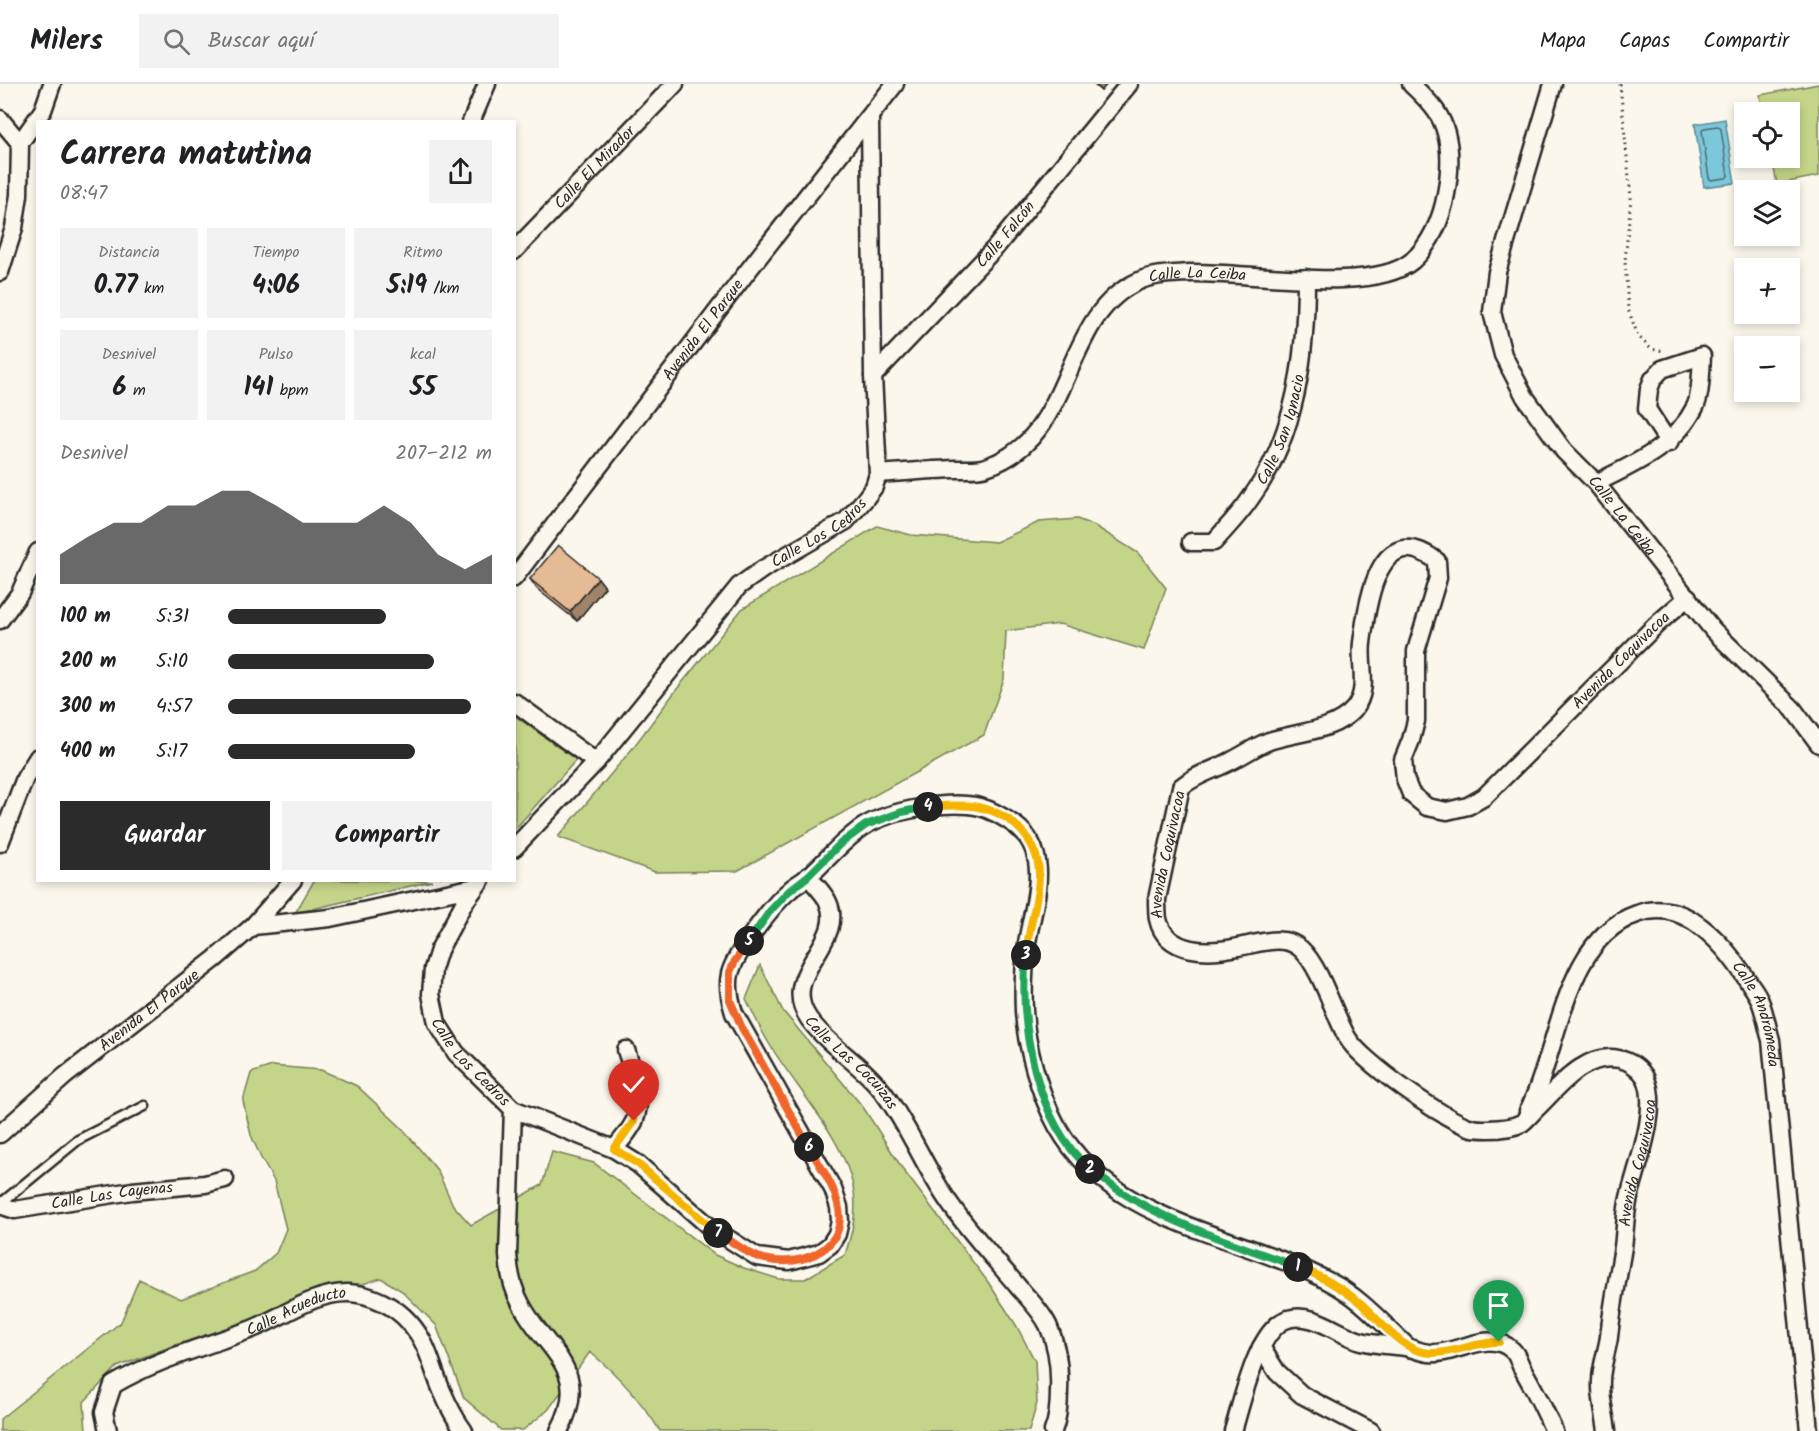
<!DOCTYPE html>
<html lang="es">
<head>
<meta charset="utf-8">
<style>
  :root { --surface:#fff; --page:#f2f2f2; --text:#202124; --muted:#757577; --line:#e0e0e0; --accent:#2b2b2b }
  body { margin:0; font-family:Kalam,sans-serif; background:var(--page); color:var(--text); height:100vh; display:flex; flex-direction:column; font-size:22px; white-space:nowrap }
  * { box-sizing:border-box; margin:0 }
  p { font-size:20px; color:var(--muted) }
  .icon { flex:none; width:33px; height:33px; fill:none; stroke:currentColor; stroke-width:2; stroke-linecap:round; stroke-linejoin:round }
  .map { position:relative; flex:1; overflow:hidden }
  .panel { position:absolute; left:36px; top:36px; width:480px; height:762px; display:flex; flex-direction:column; background:var(--surface); border-radius:0px; box-shadow:0 3px 9px #0003 }
  .panel>* { flex:none }
  .controls { position:absolute; left:1734px; top:18px; display:grid; gap:12px }
  .controls a { display:grid; place-items:center; width:66px; height:66px; border-radius:0px; background:var(--surface); box-shadow:0 3px 9px #0003; font-size:30px }
  .pin { position:absolute; display:grid; place-items:center; width:51px; height:51px; color:#fff; margin:-62px -26px; border-radius:50% 50% 50% 0; rotate:-45deg; box-shadow:0 0 6px #0007 }
  .pin .icon { rotate:45deg }
  .km { position:absolute; width:30px; height:30px; margin:-15px; border-radius:50%; background:#222; color:#fff; font-size:16px; line-height:30px; text-align:center }
  .round { display:grid; place-items:center; flex:none; width:63px; height:63px; border-radius:0px; background:var(--page) }
  .summary { display:flex; align-items:center; justify-content:space-between; height:102px; padding:0 24px }
  h1 { font-size:33px; font-weight:800; line-height:45px }
  .figures { display:grid; grid-template-columns:repeat(3,1fr); gap:9px; height:102px; padding:6px 24px }
  .figures div { display:grid; align-content:center; border-radius:0px; background:var(--page); text-align:center }
  .figures b { font-size:26px; font-weight:800 }
  .figures small { font-size:16px; font-weight:400 }
  .figures p { font-size:16px }
  .chart { height:168px; padding:12px 24px }
  .chart p { display:flex; justify-content:space-between }
  .chart svg { width:100%; height:108px; margin-top:6px; fill:var(--accent); opacity:.7 }
  .primary-button { display:flex; gap:12px; margin-top:auto; padding:12px 24px }
  .primary-button a { flex:1; height:69px; border-radius:0px; background:var(--accent); color:#fff; font-size:24px; font-weight:800; line-height:69px; text-align:center }
  .primary-button a+a { background:var(--page); color:var(--text) }
  ul { padding:0 24px; list-style:none; font-size:20px }
  li { display:grid; grid-template-columns:96px 72px 1fr; align-items:center; height:45px }
  li i { height:15px; border-radius:8px; background:var(--accent) }
  header { display:flex; align-items:center; gap:36px; box-sizing:border-box; height:84px; padding:0 30px; background:var(--surface); border-bottom:2px solid var(--line) }
  header strong { font-size:28px }
  nav { display:flex; gap:33px; margin-inline-start:auto; font-size:21px }
  .search { width:420px; height:54px; background:var(--page); display:flex; align-items:center; gap:15px; box-sizing:border-box; padding:0 21px; border-radius:0px; color:var(--muted); font-size:22px }
  .map>svg:first-child { display:block }
</style>
</head>
<body>
<header>
<strong>Milers</strong>
<div class="search"><svg class="icon" aria-label="search" viewBox="0 0 24 24"><circle cx="10" cy="10" r="6"/><path d="M15 15l6 6"/></svg>Buscar aquí</div>
<nav><a>Mapa</a><a>Capas</a><a>Compartir</a></nav>
</header>
<div class="map">
<svg width="1819" height="1347" viewBox="0 0 1819 1347">
  <rect width="100%" height="100%" fill="#fbf7ec"/>
  <filter id="ink" filterUnits="userSpaceOnUse"><feTurbulence type="fractalNoise" baseFrequency=".0167" numOctaves="2"/><feDisplacementMap in="SourceGraphic" scale="12" xChannelSelector="R" yChannelSelector="G"/><feConvolveMatrix kernelMatrix="1 2 1 2 8 2 1 2 1" color-interpolation-filters="sRGB"/></filter>
  <g filter="url(#ink)">
    <path fill="#c4d589" stroke="#78805a" stroke-width="1.5" d="M1819 0V92L1777 100 1772 74H1790V28H1763L1760 11Z
      M1077 435 1095 442 1138 469 1166 504 1144 566 1060 540 1006 547 1004 595 984 651 737 787 655 788 558 753 632 665 677 605 742 525 877 442 911 451 996 458 1039 438Z
      M515 632 576 676 515 745Z
      M314 797V796L432 797 295 829Z
      M760 881 783 927 863 1023 904 1087 988 1198 1016 1241 1035 1277 1037 1319 1029 1347H660C641 1316 618 1291 590 1268L548 1326 523 1346H501L464 1314 436 1241 402 1207 381 1194 175 1261 117 1283 84 1318 86 1347H0V1335L121 1238 139 1195 181 1215 255 1187 276 1169 286 1145 274 1097 261 1074 251 1051 243 1017 251 989 272 982 321 986 357 1002 402 1044 437 1086 453 1121 471 1141 542 1101 552 1068 594 1079 715 1171 744 1184 779 1195H805L845 1171C852 1149 857 1130 854 1108 846 1054 793 1002 767 956 759 943 753 928 746 915Z"/>
    <path fill="#7bc7da" stroke="#5b8994" stroke-width="1.5" d="M1725 35 1735 99 1704 103 1695 40Z"/>
    <g fill="none" stroke-linecap="round" stroke-linejoin="round">
      <path stroke="#4b6971" stroke-width="1.5" d="M1718 42 1721 45 1728 92 1726 94 1711 96 1709 94 1702 47 1704 44Z"/>
      <defs>
        <path id="lane" d="M0 1120 78 1056 145 1022"/>
        <g id="street">
          <path id="s1" d="M1553 0 1497 188 1492 228 1503 271 1525 313 1564 367 1596 399 1713 546 1793 625 1819 660"/>
          <path d="M0 35 20 59"/>
          <path d="M471 38 487 0"/>
          <path d="M20 59 43 26 52 0"/>
          <path id="s2" d="M514 167 675 0"/>
          <path d="M0 188 14 144 19 111 20 59"/>
          <path id="s3" d="M873 292 995 164 1129 0"/>
          <path id="s4" d="M878 390C904 388 929 386 955 385 965 385 977 386 986 383 1077 354 1059 232 1139 197 1154 190 1173 190 1189 189 1243 187 1372 211 1412 177 1431 160 1442 134 1446 110 1451 83 1452 50 1436 27 1429 17 1419 8 1411 0"/>
          <path d="M1596 399C1634 380 1675 363 1695 323 1701 312 1701 286 1702 272L1662 285 1653 295 1649 305 1647 325 1669 359"/>
          <path id="s5" d="M1191 458H1214C1226 444 1240 430 1250 415 1297 351 1306 271 1306 194"/>
          <path id="s6" d="M514 494 747 188 895 0"/>
          <path d="M0 536 20 509 38 468"/>
          <path d="M514 618 596 678"/>
          <path d="M0 759 25 694 38 673"/>
          <path id="s7" d="M514 764 596 678 739 502 763 485 846 437 865 415 874 403 878 390 873 292 870 34"/>
          <path id="s8" d="M808 792C814 800 824 809 828 818 847 859 777 890 809 935 830 964 865 982 886 1012 910 1045 925 1084 948 1117 969 1148 996 1176 1020 1205 1030 1216 1041 1227 1048 1241 1057 1261 1060 1285 1059 1307 1059 1321 1058 1335 1053 1347"/>
          <path id="s9" d="M481 796 464 819 439 866 433 885 431 910 437 939 456 969 513 1025 614 1065 638 1080 710 1143 757 1173 789 1177 819 1169 830 1161 837 1150 840 1137 839 1123 833 1105 734 929C730 916 727 903 730 890 735 869 773 820 790 806 795 801 802 798 808 793 827 776 842 757 863 743 889 726 950 716 980 723 992 726 1005 734 1015 741 1054 770 1033 820 1027 859 1024 881 1023 904 1024 927 1026 963 1040 1011 1057 1042 1112 1141 1239 1149 1330 1198 1360 1213 1384 1241 1409 1264"/>
          <path d="M253 842 330 834 475 803"/>
          <path d="M513 1025 508 1171C509 1188 512 1204 521 1220 545 1267 593 1285 559 1347"/>
          <path id="s10" d="M1528 1027C1559 967 1563 855 1637 830 1656 823 1676 826 1693 837 1717 853 1733 874 1748 897 1752 903 1758 910 1760 917 1765 929 1767 943 1771 956L1809 1347"/>
          <path id="s11" d="M0 1050 65 992 215 875 253 842 293 796"/>
          <path d="M614 1065C621 1057 629 1048 634 1038 644 1016 633 988 626 966"/>
          <path id="s12" d="M0 1121 15 1126 132 1107 205 1100 225 1095"/>
          <path d="M1261 1263 1277 1288 1302 1311 1371 1347"/>
          <path id="s13" d="M108 1347 104 1328 113 1301C157 1275 204 1263 252 1245 283 1233 314 1208 349 1209 371 1210 395 1222 409 1238 429 1260 431 1282 442 1307 448 1321 455 1335 464 1347"/>
          <path d="M1233 1347C1242 1319 1257 1244 1288 1235 1313 1227 1338 1251 1361 1257 1376 1261 1391 1261 1406 1263 1414 1265 1421 1268 1429 1269 1455 1272 1489 1244 1512 1266 1516 1269 1519 1277 1521 1282 1533 1303 1544 1324 1554 1347"/>
          <path id="s14" d="M1607 1347C1605 1331 1600 1313 1601 1297 1601 1283 1607 1267 1609 1253 1612 1223 1618 1193 1623 1163 1625 1148 1625 1133 1628 1118 1635 1086 1660 1026 1646 995 1641 985 1630 977 1619 975 1584 968 1558 1004 1536 1025 1532 1029 1527 1035 1522 1039 1512 1044 1498 1045 1488 1045 1483 1045 1477 1045 1472 1044 1446 1037 1360 977 1347 953 1333 928 1321 884 1301 865 1284 849 1258 860 1238 863 1210 869 1166 871 1158 835 1157 828 1157 821 1157 815L1181 703C1196 690 1215 686 1233 676 1245 670 1256 662 1269 657 1296 648 1334 648 1354 625 1370 605 1359 581 1362 559 1367 518 1379 433 1437 477L1438 494 1416 567V637L1411 656 1403 676 1405 695 1411 710 1427 723 1447 727 1468 722 1484 713 1656 541 1688 513"/>
        </g>
      </defs>
      <use href="#lane" stroke="#2b2b2b" stroke-width="13"/>
      <use href="#street" stroke="#2b2b2b" stroke-width="21"/>
      <path stroke="#2b2b2b" stroke-width="3" stroke-dasharray="1.5 4.5" stroke-linecap="butt" d="M1620 0 1631 114 1625 177 1628 225 1638 252 1651 265 1664 267"/>
      <use href="#lane" stroke="#fbf7ec" stroke-width="8"/>
      <use href="#street" stroke="#fbf7ec" stroke-width="16"/>
    </g>
    <path fill="#c5a180" stroke="#2b2b2b" stroke-width="1.5" d="M1093 0H1107L1101 7Z
      M598 494 605 503 577 537 537 505 530 495Z"/>
    <path fill="#a08368" stroke="#2b2b2b" stroke-width="1.5" d="M1096 0H1107L1101 7Z
      M598 494 605 503 577 537 570 528Z"/>
    <path fill="#e5bb95" stroke="#2b2b2b" stroke-width="1.5" d="M558 461 598 494 570 528 530 495Z"/>
  </g>
  <g fill="none" stroke-linecap="round" stroke-linejoin="round" filter="url(#ink)">
    <defs>
      <path id="split-1" d="M1298 1183C1319 1191 1339 1202 1358 1217 1380 1235 1400 1268 1431 1269 1454 1270 1473 1258 1499 1258"/>
      <path id="split-2" d="M1090 1085C1149 1135 1226 1156 1298 1183"/>
      <path id="split-3" d="M1026 871C1019 940 1035 1037 1090 1085"/>
      <path id="split-4" d="M928 723C944 722 962 720 978 723 1013 730 1040 758 1039 793 1038 819 1028 845 1026 871"/>
      <path id="split-5" d="M749 857 770 827 789 807 808 792 840 760 866 741 902 728 928 723"/>
      <path id="split-6" d="M749 857 735 877 730 888V916L742 944 809 1063"/>
      <path id="split-7" d="M718 1149C731 1156 744 1168 758 1173 793 1186 847 1169 839 1125 835 1102 820 1082 809 1063"/>
      <path id="split-8" d="M634 1037 614 1065 638 1080 718 1149"/>
    </defs>
    <use href="#split-1" stroke="#fff" stroke-width="12"/>
    <use href="#split-2" stroke="#fff" stroke-width="12"/>
    <use href="#split-3" stroke="#fff" stroke-width="12"/>
    <use href="#split-4" stroke="#fff" stroke-width="12"/>
    <use href="#split-5" stroke="#fff" stroke-width="12"/>
    <use href="#split-6" stroke="#fff" stroke-width="12"/>
    <use href="#split-7" stroke="#fff" stroke-width="12"/>
    <use href="#split-8" stroke="#fff" stroke-width="12"/>
    <use href="#split-1" stroke="#f5b400" stroke-width="8"/>
    <use href="#split-2" stroke="#22a559" stroke-width="8"/>
    <use href="#split-3" stroke="#22a559" stroke-width="8"/>
    <use href="#split-4" stroke="#f5b400" stroke-width="8"/>
    <use href="#split-5" stroke="#22a559" stroke-width="8"/>
    <use href="#split-6" stroke="#f0652b" stroke-width="8"/>
    <use href="#split-7" stroke="#f0652b" stroke-width="8"/>
    <use href="#split-8" stroke="#f5b400" stroke-width="8"/>
  </g>
  <g text-anchor="middle" dominant-baseline="central" stroke-width="5" stroke-linejoin="round" paint-order="stroke">
    <g font-size="16" fill="#2b2b2b" stroke="#fbf7ec">
      <text stroke="none"><textPath href="#s2" startOffset="116">Calle El Mirador</textPath></text>
      <text stroke="none"><textPath href="#s3" startOffset="194">Calle Falcón</textPath></text>
      <text stroke="none"><textPath href="#s4" startOffset="416">Calle La Ceiba</textPath></text>
      <text stroke="none"><textPath href="#s6" startOffset="312">Avenida El Parque</textPath></text>
      <text stroke="none"><textPath href="#s5" startOffset="156">Calle San Ignacio</textPath></text>
      <text stroke="none"><textPath href="#s1" startOffset="482">Calle La Ceiba</textPath></text>
      <text stroke="none"><textPath href="#s7" startOffset="442">Calle Los Cedros</textPath></text>
      <text stroke="none"><textPath href="#s14" startOffset="2034">Avenida Coquivacoa</textPath></text>
      <text stroke="none"><textPath href="#s14" startOffset="1046">Avenida Coquivacoa</textPath></text>
      <text stroke="none"><textPath href="#s11" startOffset="194">Avenida El Parque</textPath></text>
      <text stroke="none"><textPath href="#s10" startOffset="408">Calle Andrómeda</textPath></text>
      <text stroke="none"><textPath href="#s9" startOffset="208">Calle Los Cedros</textPath></text>
      <text stroke="none"><textPath href="#s8" startOffset="220">Calle Las Cocuizas</textPath></text>
      <text stroke="none"><textPath href="#s14" startOffset="272">Avenida Coquivacoa</textPath></text>
      <text stroke="none"><textPath href="#s12" startOffset="114">Calle Las Cayenas</textPath></text>
      <text stroke="none"><textPath href="#s13" startOffset="246">Calle Acueducto</textPath></text>
    </g>
  </g>
</svg>
<div class="controls">
<a><svg class="icon" aria-label="locate" viewBox="0 0 24 24"><circle cx="12" cy="12" r="6"/><path d="M12 2v4M12 18v4M2 12h4M18 12h4"/></svg></a>
<a><svg class="icon" aria-label="layers" viewBox="0 0 24 24"><path d="M12 4l9 5-9 5-9-5zM3 14l9 5 9-5"/></svg></a>
<a>+</a>
<a>−</a>
</div>
<div class="pin" style="left:1499px;top:1258px;background:#1e9e55"><svg class="icon" aria-label="arrive" viewBox="0 0 24 24"><path d="M6 21V4h12l-3 4 3 4H6"/></svg></div>
<div class="pin" style="left:634px;top:1037px;background:#d93025"><svg class="icon" aria-label="check" viewBox="0 0 24 24"><path d="M5 12l5 5 9-10"/></svg></div>
<b class="km" style="left:1298px;top:1183px">1</b>
<b class="km" style="left:1090px;top:1085px">2</b>
<b class="km" style="left:1026px;top:871px">3</b>
<b class="km" style="left:928px;top:723px">4</b>
<b class="km" style="left:749px;top:857px">5</b>
<b class="km" style="left:809px;top:1063px">6</b>
<b class="km" style="left:718px;top:1149px">7</b>
<section class="panel">
<div class="summary"><div><h1>Carrera matutina</h1><p>08:47</p></div><a class="round"><svg class="icon" aria-label="share" viewBox="0 0 24 24"><path d="M12 15V3M7 8l5-5 5 5M5 13v7h14v-7"/></svg></a></div>
<div class="figures">
<div><p>Distancia</p><b>0.77<small> km</small></b></div>
<div><p>Tiempo</p><b>4:06</b></div>
<div><p>Ritmo</p><b>5:19<small> /km</small></b></div>
</div>
<div class="figures">
<div><p>Desnivel</p><b>6<small> m</small></b></div>
<div><p>Pulso</p><b>141<small> bpm</small></b></div>
<div><p>kcal</p><b>55</b></div>
</div>
<div class="chart"><p><span>Desnivel</span>207–212 m</p>
<svg viewBox="0 0 160 44" preserveAspectRatio="none"><path d="M0 44V32L10 25L20 19L30 19L40 12L50 12L60 6L70 6L80 12L90 19L100 19L110 19L120 12L130 19L140 32L150 38L160 32V44z"/></svg>
</div>
<ul>
<li><b>100 m</b>5:31<i style="width:60%"></i></li>
<li><b>200 m</b>5:10<i style="width:78%"></i></li>
<li><b>300 m</b>4:57<i style="width:92%"></i></li>
<li><b>400 m</b>5:17<i style="width:71%"></i></li>
</ul>
<div class="primary-button"><a>Guardar</a><a>Compartir</a></div>
</section>
</div>
</body>
</html>
